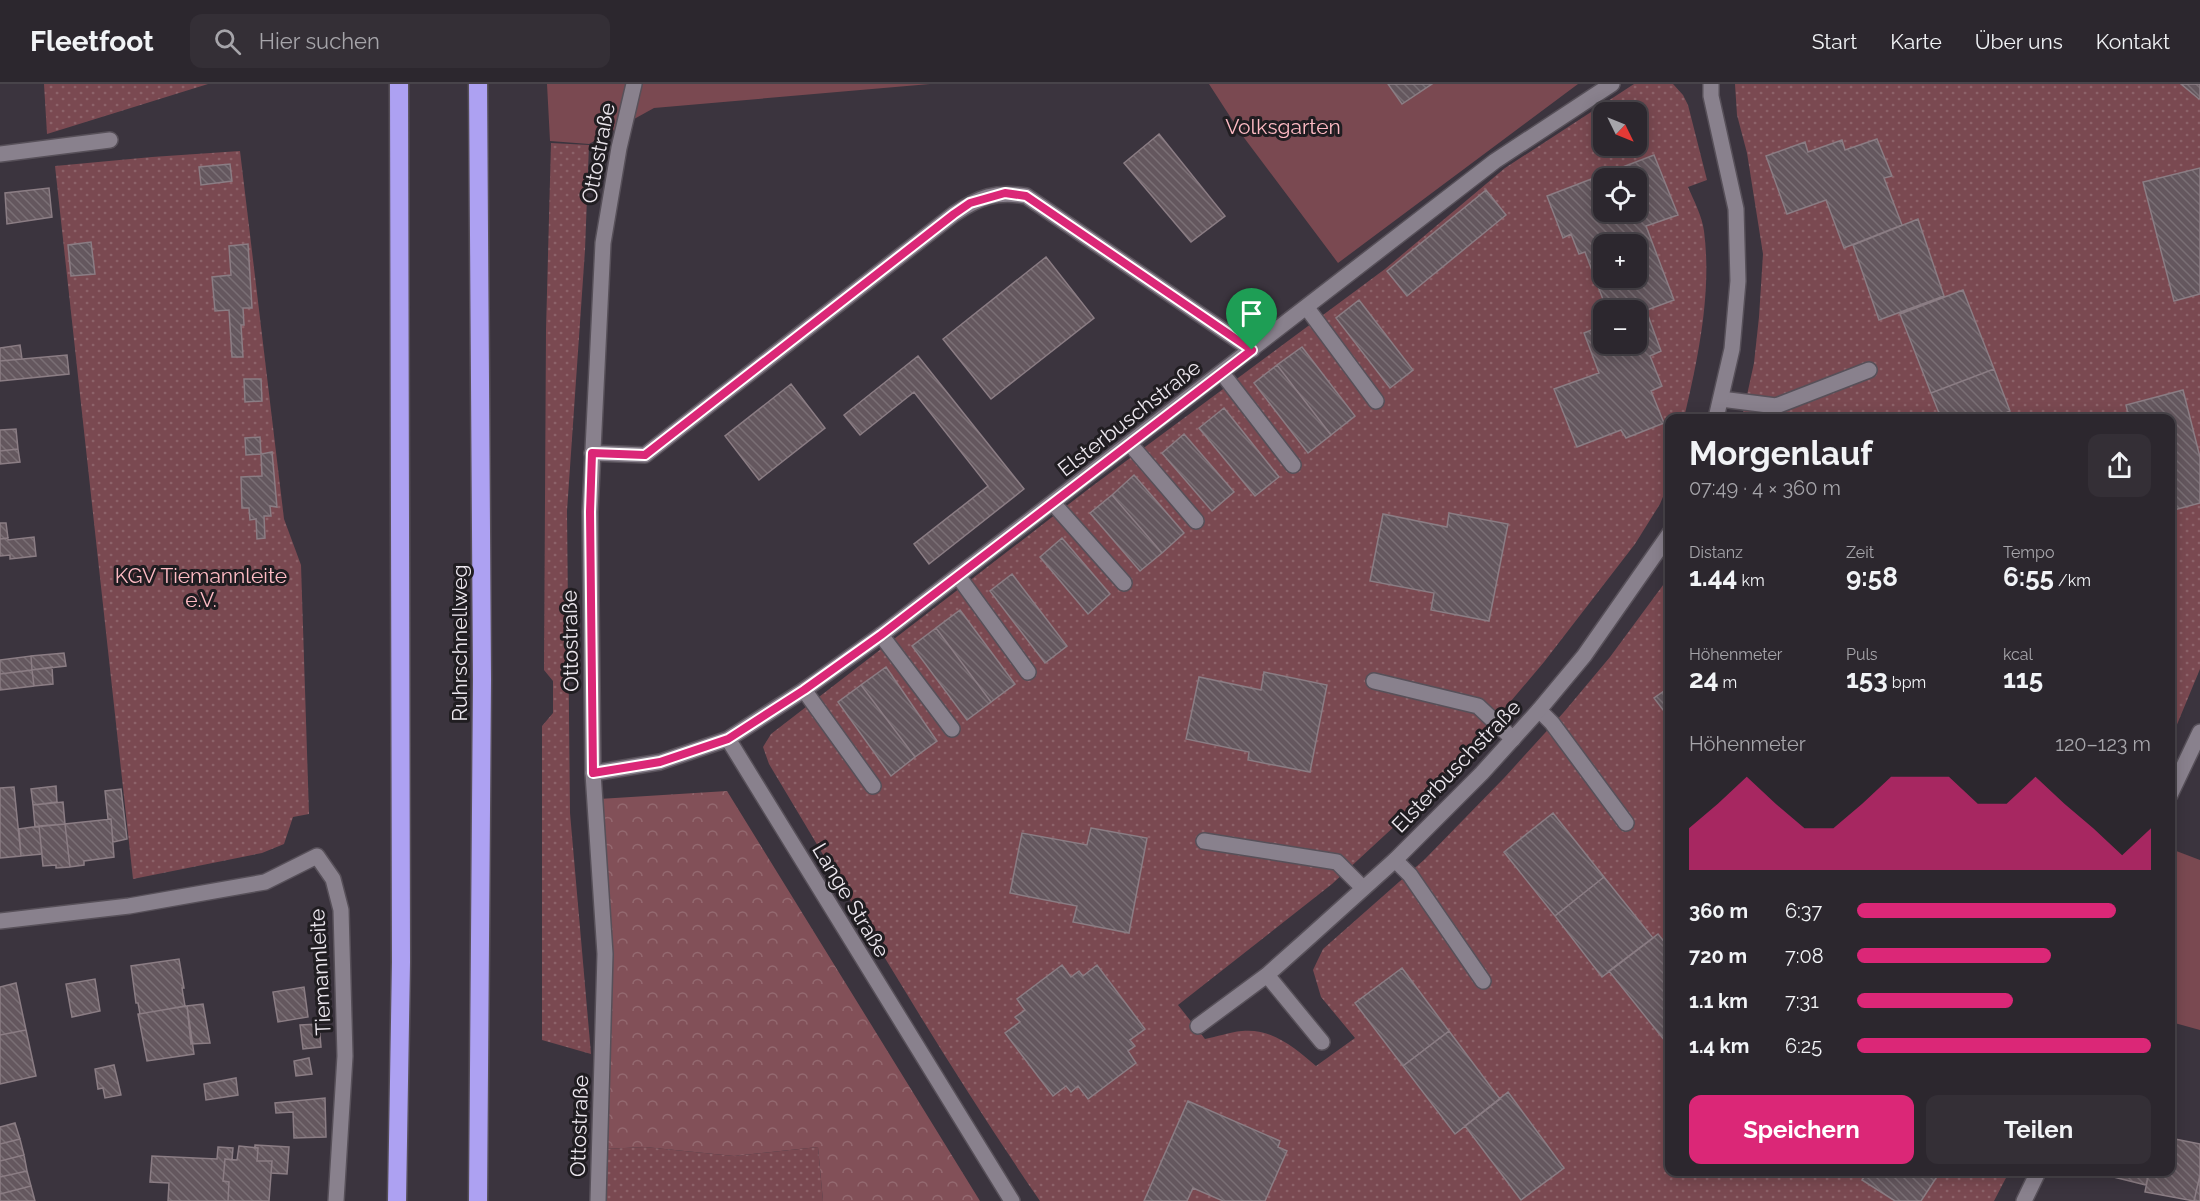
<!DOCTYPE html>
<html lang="de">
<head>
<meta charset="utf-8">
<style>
  :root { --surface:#2c272e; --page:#342f36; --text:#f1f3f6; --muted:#a6a5aa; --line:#48444a; --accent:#db2777 }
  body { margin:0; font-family:Raleway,sans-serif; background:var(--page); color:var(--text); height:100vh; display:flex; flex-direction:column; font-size:22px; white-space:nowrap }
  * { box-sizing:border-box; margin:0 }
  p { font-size:20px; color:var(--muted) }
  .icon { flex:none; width:33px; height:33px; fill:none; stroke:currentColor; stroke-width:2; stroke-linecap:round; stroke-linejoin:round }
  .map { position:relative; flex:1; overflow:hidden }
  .drawer { position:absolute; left:1665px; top:330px; width:510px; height:762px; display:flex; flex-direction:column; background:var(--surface); border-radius:12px; box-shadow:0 3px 15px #0003,0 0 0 2px var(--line) }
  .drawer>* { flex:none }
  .needle { width:39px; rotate:133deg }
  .tools { position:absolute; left:1593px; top:18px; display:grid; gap:12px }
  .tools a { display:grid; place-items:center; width:54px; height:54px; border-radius:12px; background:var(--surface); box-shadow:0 3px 15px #0003,0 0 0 2px var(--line); font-size:30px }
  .pin { position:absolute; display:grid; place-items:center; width:51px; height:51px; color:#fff; margin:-62px -26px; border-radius:50% 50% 50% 0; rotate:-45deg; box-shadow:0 0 6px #0007 }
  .pin .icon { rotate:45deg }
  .round { display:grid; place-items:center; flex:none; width:63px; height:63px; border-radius:12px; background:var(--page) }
  .overview { display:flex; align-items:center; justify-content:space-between; height:102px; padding:0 24px }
  h1 { font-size:33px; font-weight:700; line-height:45px }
  .figures { display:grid; grid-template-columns:repeat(3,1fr); gap:9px; height:102px; padding:6px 24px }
  .figures div { display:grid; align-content:center }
  .figures b { font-size:26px; font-weight:700 }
  .figures small { font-size:16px; font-weight:400 }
  .figures p { font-size:16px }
  .chart { height:168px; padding:12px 24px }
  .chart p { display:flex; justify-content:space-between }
  .chart svg { width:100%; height:108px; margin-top:6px; fill:var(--accent); opacity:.7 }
  .action { display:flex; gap:12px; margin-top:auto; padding:12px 24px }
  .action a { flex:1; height:69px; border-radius:12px; background:var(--accent); color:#fff; font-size:24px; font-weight:700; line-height:69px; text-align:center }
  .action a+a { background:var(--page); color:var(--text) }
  ul { padding:0 24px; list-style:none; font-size:20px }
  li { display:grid; grid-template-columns:96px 72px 1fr; align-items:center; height:45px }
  li i { height:15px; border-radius:8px; background:var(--accent) }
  header { display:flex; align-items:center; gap:36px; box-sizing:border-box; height:84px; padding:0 30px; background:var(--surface); border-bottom:2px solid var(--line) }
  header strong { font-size:28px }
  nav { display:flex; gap:33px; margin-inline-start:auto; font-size:21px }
  .search { width:420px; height:54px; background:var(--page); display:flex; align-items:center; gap:15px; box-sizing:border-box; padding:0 21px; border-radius:12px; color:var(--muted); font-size:22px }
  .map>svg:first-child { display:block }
</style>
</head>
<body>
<header>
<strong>Fleetfoot</strong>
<div class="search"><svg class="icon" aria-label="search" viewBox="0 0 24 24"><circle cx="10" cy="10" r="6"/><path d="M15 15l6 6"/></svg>Hier suchen</div>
<nav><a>Start</a><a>Karte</a><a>Über uns</a><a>Kontakt</a></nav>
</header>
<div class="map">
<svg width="2200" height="1117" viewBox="0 0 2200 1117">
  <defs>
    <pattern id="grass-dots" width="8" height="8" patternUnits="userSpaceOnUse" patternTransform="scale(1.5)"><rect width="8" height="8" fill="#7a4951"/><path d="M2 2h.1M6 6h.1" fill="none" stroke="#8d636a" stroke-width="1.8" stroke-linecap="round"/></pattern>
    <pattern id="forest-crowns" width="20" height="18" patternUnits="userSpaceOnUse" patternTransform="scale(1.5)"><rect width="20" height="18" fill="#825058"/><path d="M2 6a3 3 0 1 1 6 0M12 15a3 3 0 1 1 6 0" fill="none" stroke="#946970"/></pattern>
    <pattern id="building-back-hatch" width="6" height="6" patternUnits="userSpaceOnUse" patternTransform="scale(1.5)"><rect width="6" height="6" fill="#64575e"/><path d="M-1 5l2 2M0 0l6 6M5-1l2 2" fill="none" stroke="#7a6f75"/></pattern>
  </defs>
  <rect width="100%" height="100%" fill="#3b343e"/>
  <path fill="url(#grass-dots)" fill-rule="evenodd" d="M44 0H208L47 50Z
    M1634 0H1673L1683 11 1688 21 1707 96 1688 103C1694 117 1702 132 1704 147 1712 208 1698 275 1684 334H1670L1669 398 1660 420 1635 460 1544 578 1489 643 1398 739 1332 800 1178 921 1205 955C1217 953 1229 948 1242 947 1272 944 1295 964 1316 982L1355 954 1321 913 1313 886 1323 865 1425 775 1505 693 1564 628 1610 573 1669 493 1670 1088H2009L1994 1117H1040C943 976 857 827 769 680L763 663 771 650 1091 403 1385 185 1505 84ZM1604 28H1636V62H1604ZM1604 94H1636V128H1604ZM1604 160H1636V194H1604ZM1604 226H1636V260H1604Z
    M1735 0H2200V585L2171 655 2170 334H1742L1754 279 1759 233 1763 170 1747 69 1737 31Z
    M551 59 589 61 585 166 567 427 570 729 591 970 542 956V642L553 629V597L544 586 546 246Z
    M240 67 284 435 301 481 309 730 293 733 284 760 262 769 133 795 55 82 152 73Z
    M645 1063 734 1072 818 1063 823 1117H604V1065Z"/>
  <path fill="url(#forest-crowns)" d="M727 707 980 1117H823L818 1063 734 1072 645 1063 604 1065 599 715Z"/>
  <path fill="#7a4951" d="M547 0H930L654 24 589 60 550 57Z
    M1209 0H1578L1338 179 1242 51Z
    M2171 765 2200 776V946L2171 938Z"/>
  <path fill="url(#building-back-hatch)" stroke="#8b7d84" stroke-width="1.5" fill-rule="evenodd" d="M1388 0H1432L1402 20Z
    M2181 0H2200V14L2199 15Z
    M1159 50 1225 132 1191 158 1124 79Z
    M1877 55 1892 92 1884 94 1902 141 1844 164 1826 116 1787 130 1766 72 1805 58 1808 68 1842 56 1845 66Z
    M1654 71 1678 131 1646 142 1674 216 1636 230V226H1607L1585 168 1579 170 1571 150 1563 154 1547 112ZM1604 94H1636V128H1604ZM1604 160H1636V194H1604Z
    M230 80 232 97 201 101 199 83Z
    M2200 84V210L2174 217 2143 98Z
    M49 104 52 133 7 140 5 109Z
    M1486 106 1506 131 1407 212 1387 187Z
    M1918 135 1944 212 1879 236 1853 161Z
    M91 158 95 190 71 192 68 161Z
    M248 160 252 224H243L244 241H241L243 273H232L229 226 215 227 212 193 231 191 229 162Z
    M1046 173 1094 234 991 315 943 255Z
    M1963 206 1994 285 1931 309 1900 230Z
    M1359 216 1413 286 1390 304 1336 234Z
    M1646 226 1661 267 1650 272 1662 302 1651 307 1664 339 1626 354 1621 346 1577 363 1554 305 1599 289 1584 249 1604 241V260H1636V230Z
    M20 261 22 275 0 277V264Z
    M1302 263 1355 332 1331 351 1277 281Z
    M67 271 69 290 0 297V277Z
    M918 272 1024 405 929 480 914 460 988 402 914 308 860 351 844 331Z
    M1277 281 1331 351 1308 369 1254 299Z
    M1994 285 2010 327 1997 333V334H1941L1931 309Z
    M244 295H261L262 317 245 318Z
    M791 300 825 344 759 396 725 352Z
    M2183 306 2200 373V419L2170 427V334H2129L2126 321Z
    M1224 324 1279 393 1255 412 1199 344Z
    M16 345 18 365 0 367V346Z
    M1184 350 1234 408 1212 427 1162 369Z
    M260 353 261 370 246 371 245 354Z
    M18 365 20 378 0 380V367Z
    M272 368 277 423 270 422 271 432H264L265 454 257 455 256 435 250 436 249 424H242L241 393 262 392 261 370Z
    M1134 391 1184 449 1162 469 1112 411Z
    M1112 411 1162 469 1140 487 1090 429Z
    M1449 429 1508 440 1489 537 1431 526 1434 509 1370 497 1383 430 1447 443Z
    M0 439H6L8 454 0 455Z
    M34 453 36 472 10 475V471L0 472V455L8 454V456Z
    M1062 454 1110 510 1088 530 1040 473Z
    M1012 490 1067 562 1045 579 990 507Z
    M960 526 1015 600 991 618 936 544Z
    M936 544 991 618 967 636 912 562Z
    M64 569 66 582 32 586 31 572Z
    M31 572 32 586 0 590V576Z
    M52 583 53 600 34 602 32 586Z
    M886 583 937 657 915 673 861 601Z
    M32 586 34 602 0 606V590Z
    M1264 588 1327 601 1310 688 1248 676 1249 668 1186 655 1199 593 1261 606Z
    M861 601 915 673 891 692 838 618Z
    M1670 603V635L1654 614Z
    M56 702 57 718 33 721 31 705Z
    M14 703 21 772 0 774V704Z
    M121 705 127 755 113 758 111 735H108L105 707Z
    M63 718 65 740 35 743 33 721Z
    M1553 729 1604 793 1555 832 1504 768Z
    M111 735 114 773 84 777V781L70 783 65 740Z
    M65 740 70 783 56 784V781L43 782 39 742Z
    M39 742 42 770 21 772 19 745Z
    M1091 744 1147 754 1129 849 1073 838 1077 822 1010 809 1022 749 1087 761Z
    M1604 793 1653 854 1602 893 1555 832Z
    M1658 850 1670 865 1669 962 1609 887Z
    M179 875 184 904H182L185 922 140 930 138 919H136L131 882Z
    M1062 881 1071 893 1079 887 1083 892 1097 881 1145 945 1130 956 1135 962 1128 967 1136 979 1088 1015 1078 1002 1071 1008 1066 1002 1053 1012 1005 949 1020 938 1015 933 1025 926 1017 915Z
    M1402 884 1449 947 1403 982 1355 919Z
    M95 895 100 927 72 933 66 900Z
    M16 899 26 946 0 951V903Z
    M304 903 308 933 278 938 273 908Z
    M203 920 210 959 191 960 187 922Z
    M187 922 194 970 147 977 138 930Z
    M319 940 321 963 303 965 300 941Z
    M26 946 36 992 0 1000V951Z
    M1449 947 1500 1015 1455 1050 1403 982Z
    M309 974 312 990 296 992 294 977Z
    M114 981 121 1011 105 1014 103 1004 98 1005 95 985Z
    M236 994 238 1011 206 1016 204 1000Z
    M1508 1008 1564 1084 1521 1116 1465 1042Z
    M325 1014 326 1053 294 1054 293 1028 276 1029 275 1019Z
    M1188 1017 1280 1057 1278 1063 1287 1067 1265 1117H1223L1193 1104 1187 1117H1144Z
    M15 1039 20 1055 0 1060V1043Z
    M2170 1054 2200 1060V1091L2194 1117 2145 1108 2149 1088H2170Z
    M20 1055 24 1071 0 1077V1060Z
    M255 1061 289 1063 287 1090 271 1089 272 1077H257L258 1064H255Z
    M239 1062 258 1064 257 1077H272L269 1117H228L229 1098 223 1097 225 1075 237 1076Z
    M218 1063 233 1064 232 1076 225 1075 223 1097 229 1098 228 1117H168L169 1099 150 1098 152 1072 217 1075Z
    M24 1071 27 1087 0 1093V1077Z
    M27 1087 31 1102 0 1110V1093Z
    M1867 1088H1940L1921 1117H1895L1862 1096Z
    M2097 1088H2149L2146 1101 2097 1089Z
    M2200 1091V1117H2194Z
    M31 1102 35 1117H0V1110Z"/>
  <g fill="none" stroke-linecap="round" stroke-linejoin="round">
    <defs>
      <path id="lane" d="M1307 224 1376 317
        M1222 289 1293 381
        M1721 315 1776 322 1869 286
        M1130 360 1196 437
        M592 369 645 371 954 130C979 113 996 107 1026 112L1252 266
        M1053 419 1124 499
        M958 492 1028 588
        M881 551 952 645
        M1374 597 1478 622 1513 655
        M804 606 873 702
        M1539 626 1552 639 1626 739
        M1204 757 1337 778 1363 804
        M1395 776 1410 791 1483 897"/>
      <path id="street" d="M1711 0V12L1736 125 1738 197 1732 265 1716 334
        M0 70 110 56
        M728 655 1012 1117
        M593 689 660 678 728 655 804 606 881 551 1495 77 1612 0
        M2170 711 2200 648
        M0 837 129 822 265 798 317 772 333 795 341 826 345 972 336 1117
        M1267 891 1322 958
        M1198 942 1267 891 1304 858 1395 776 1482 689 1539 626 1584 572 1670 449
        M2024 1117 2038 1088"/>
      <path id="secondary" d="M598 1117 605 870 593 689 590 428 603 159 619 64 634 0"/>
      <path id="highway" d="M478 0 482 595 478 1117
        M397 1117 401 878 399 0"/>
    </defs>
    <use href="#lane" stroke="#575059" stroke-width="18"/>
    <use href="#street" stroke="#575059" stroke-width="18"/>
    <use href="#secondary" stroke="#575059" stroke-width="18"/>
    <use href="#highway" stroke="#575059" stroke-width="21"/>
    <use href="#lane" stroke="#89818d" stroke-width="15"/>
    <use href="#street" stroke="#89818d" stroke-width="15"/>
    <use href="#secondary" stroke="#89818d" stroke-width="15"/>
    <use href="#highway" stroke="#ada1f2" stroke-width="18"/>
  </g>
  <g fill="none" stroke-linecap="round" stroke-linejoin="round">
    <defs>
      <path id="route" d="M1005 109 1026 112 1252 266 881 551 804 606 728 655 660 678 593 689 590 428 592 369 645 371 954 130 970 119Z"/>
    </defs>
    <use href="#route" stroke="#fff" stroke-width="12"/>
    <use href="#route" stroke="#db2777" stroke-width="8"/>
  </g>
  <g text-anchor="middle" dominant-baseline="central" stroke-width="6" stroke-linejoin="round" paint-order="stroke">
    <g font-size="21" fill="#febbc4" stroke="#201d21">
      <text x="1283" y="42">Volksgarten</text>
      <text x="201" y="491">KGV Tiemannleite<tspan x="201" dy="24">e.V.</tspan></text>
    </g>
    <g font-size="21" fill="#ece7ee" stroke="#201d21">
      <text transform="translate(598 69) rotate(-79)">Ottostraße</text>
      <text transform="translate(1129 334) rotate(-38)">Elsterbuschstraße</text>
      <text transform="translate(570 557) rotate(-91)">Ottostraße</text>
      <text transform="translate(459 559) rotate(-90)">Ruhrschnellweg</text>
      <text transform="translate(1456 682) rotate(-46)">Elsterbuschstraße</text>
      <text transform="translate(851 816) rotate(59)">Lange Straße</text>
      <text transform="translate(320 888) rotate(-93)">Tiemannleite</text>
      <text transform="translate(579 1042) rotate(-88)">Ottostraße</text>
    </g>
  </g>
</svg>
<div class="tools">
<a><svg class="needle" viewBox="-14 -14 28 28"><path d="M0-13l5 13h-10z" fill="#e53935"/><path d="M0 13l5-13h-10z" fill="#a6a5aa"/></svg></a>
<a><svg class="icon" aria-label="locate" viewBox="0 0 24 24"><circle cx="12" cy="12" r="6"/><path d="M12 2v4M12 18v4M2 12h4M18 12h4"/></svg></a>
<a>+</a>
<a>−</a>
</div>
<div class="pin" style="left:1252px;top:266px;background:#1e9e55"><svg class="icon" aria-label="arrive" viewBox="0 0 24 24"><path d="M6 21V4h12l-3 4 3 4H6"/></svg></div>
<section class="drawer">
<div class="overview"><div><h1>Morgenlauf</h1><p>07:49 · 4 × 360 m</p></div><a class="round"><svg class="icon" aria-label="share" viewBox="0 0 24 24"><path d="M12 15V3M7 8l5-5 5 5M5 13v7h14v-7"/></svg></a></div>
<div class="figures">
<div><p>Distanz</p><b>1.44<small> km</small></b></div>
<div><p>Zeit</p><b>9:58</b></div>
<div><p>Tempo</p><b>6:55<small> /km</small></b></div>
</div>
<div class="figures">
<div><p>Höhenmeter</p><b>24<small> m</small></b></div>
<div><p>Puls</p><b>153<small> bpm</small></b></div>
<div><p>kcal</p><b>115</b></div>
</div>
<div class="chart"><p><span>Höhenmeter</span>120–123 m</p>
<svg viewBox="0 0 160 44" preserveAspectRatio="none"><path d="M0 44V27L10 17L20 6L30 17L40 27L50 27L60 17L70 6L80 6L90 6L100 17L110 17L120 6L130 17L140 27L150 38L160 27V44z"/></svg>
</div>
<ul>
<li><b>360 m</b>6:37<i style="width:88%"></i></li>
<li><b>720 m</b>7:08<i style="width:66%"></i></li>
<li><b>1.1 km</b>7:31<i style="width:53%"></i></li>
<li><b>1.4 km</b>6:25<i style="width:100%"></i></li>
</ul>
<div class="action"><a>Speichern</a><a>Teilen</a></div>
</section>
</div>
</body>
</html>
